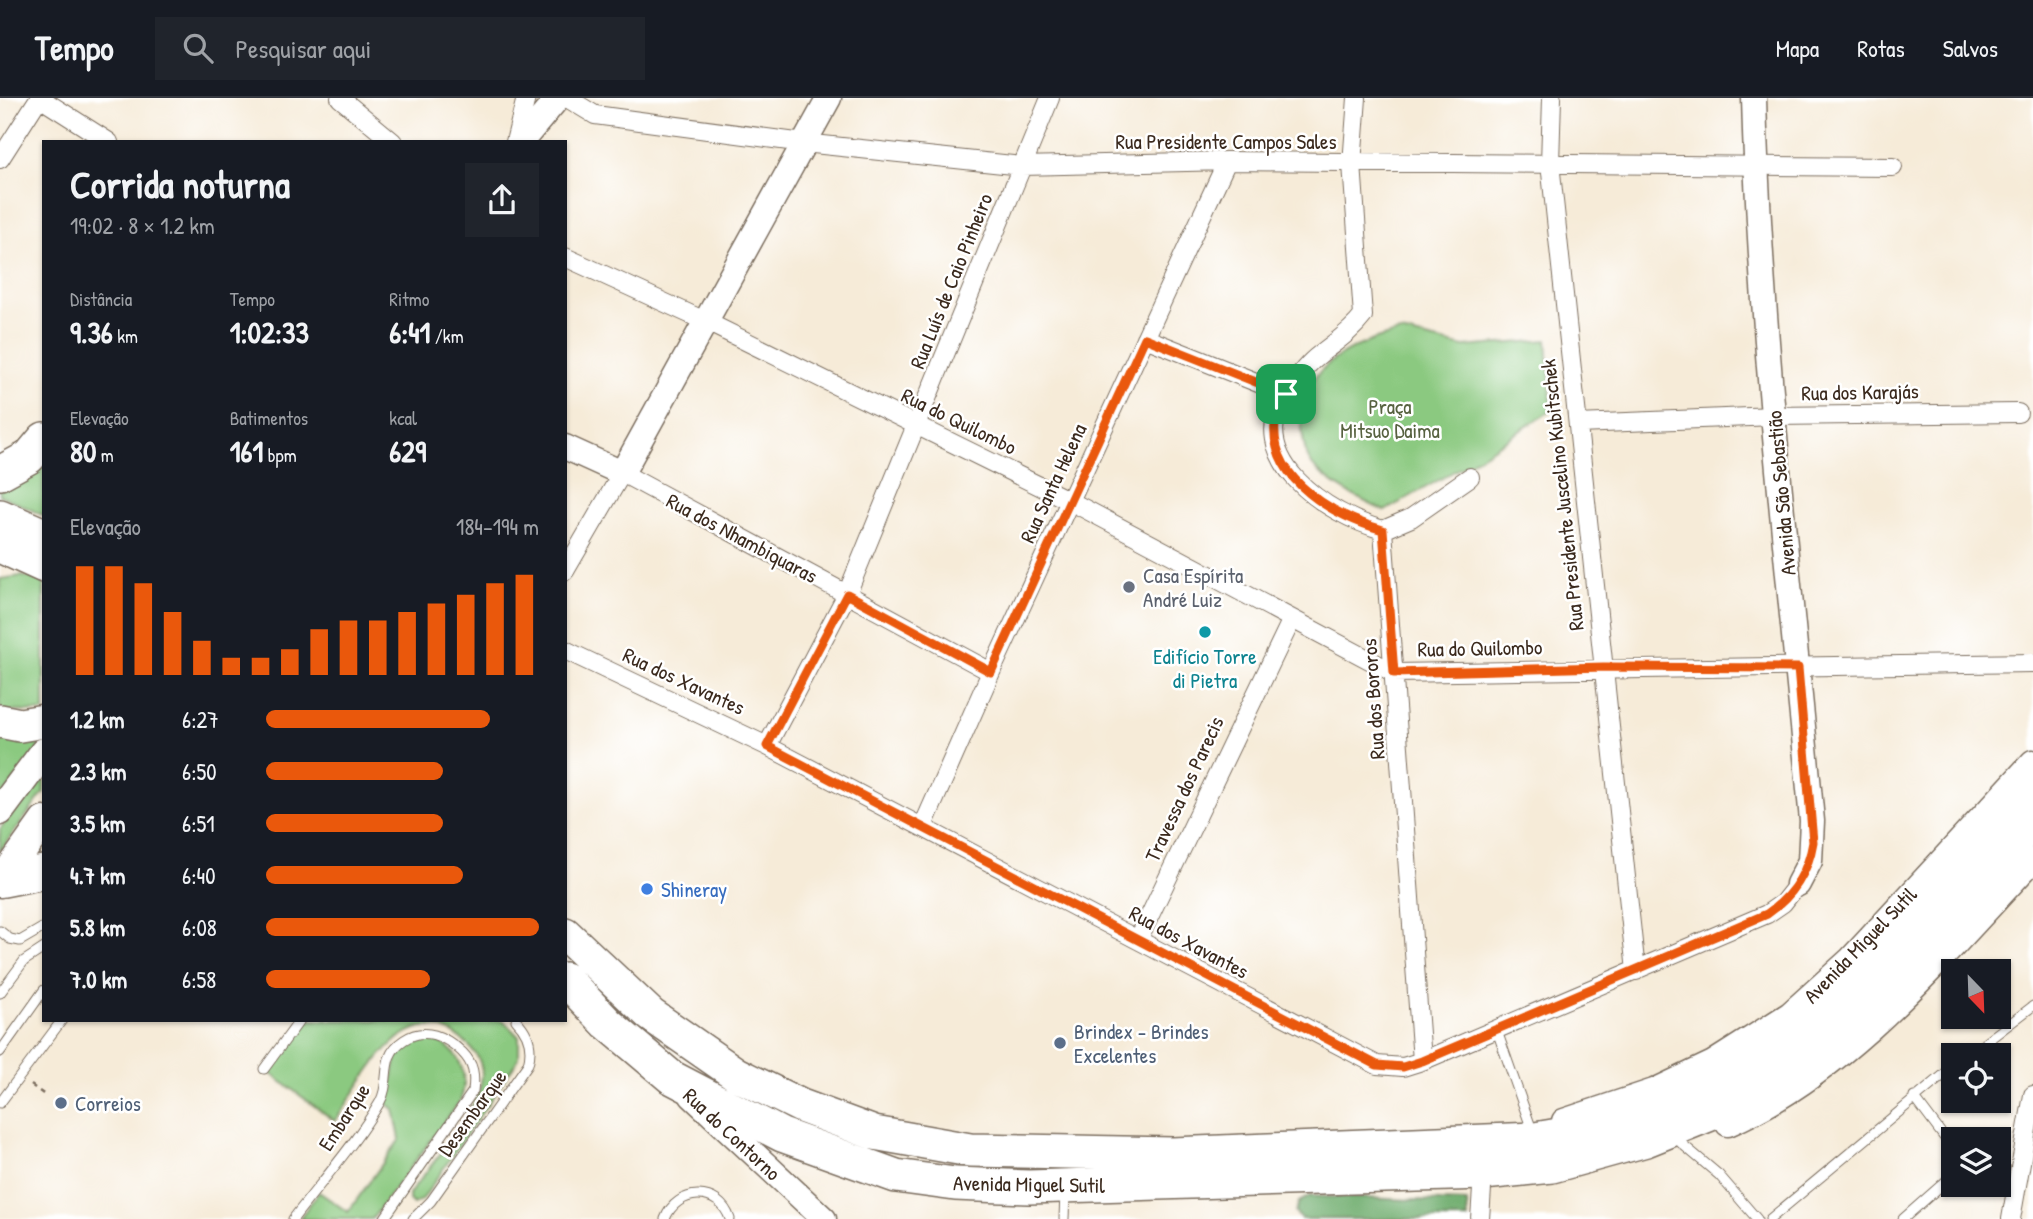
<!DOCTYPE html>
<html lang="pt">
<head>
<meta charset="utf-8">
<style>
  :root { --surface:#171b24; --page:#20242c; --text:#f1f3f6; --muted:#9ea1a6; --line:#363941; --accent:#ea580c }
  body { margin:0; font-family:"Patrick Hand",sans-serif; background:var(--page); color:var(--text); height:100vh; display:flex; flex-direction:column; font-size:26px; white-space:nowrap }
  * { box-sizing:border-box; margin:0 }
  p { font-size:23px; color:var(--muted) }
  .icon { flex:none; width:38px; height:38px; fill:none; stroke:currentColor; stroke-width:2; stroke-linecap:round; stroke-linejoin:round }
  .map { position:relative; flex:1; overflow:hidden }
  .details { position:absolute; left:42px; top:42px; width:525px; height:882px; display:flex; flex-direction:column; background:var(--surface); border-radius:0px; box-shadow:0 2px 5px #0004 }
  .details>* { flex:none }
  .needle { width:46px; rotate:157deg }
  .fabs { position:absolute; left:1941px; top:861px; display:grid; gap:14px }
  .fabs a { display:grid; place-items:center; width:70px; height:70px; border-radius:0px; background:var(--surface); box-shadow:0 2px 5px #0004; font-size:35px }
  .pin { position:absolute; display:grid; place-items:center; width:60px; height:60px; color:#fff; margin:-30px; border-radius:14px; box-shadow:0 4px 10px #0006 }
  .round { display:grid; place-items:center; flex:none; width:74px; height:74px; border-radius:0px; background:var(--page) }
  .headline { display:flex; align-items:center; justify-content:space-between; height:119px; padding:0 28px }
  h1 { font-size:38px; font-weight:700; line-height:52px }
  .metrics { display:grid; grid-template-columns:repeat(3,1fr); gap:10px; height:119px; padding:7px 28px }
  .metrics div { display:grid; align-content:center }
  .metrics b { font-size:30px; font-weight:700 }
  .metrics small { font-size:19px; font-weight:400 }
  .metrics p { font-size:19px }
  .chart { height:196px; padding:14px 28px }
  .chart p { display:flex; justify-content:space-between }
  .chart svg { width:100%; height:126px; margin-top:7px; stroke:var(--accent); stroke-width:6 }
  ul { padding:0 28px; list-style:none; font-size:23px }
  li { display:grid; grid-template-columns:112px 84px 1fr; align-items:center; height:52px }
  li i { height:18px; border-radius:9px; background:var(--accent) }
  header { display:flex; align-items:center; gap:42px; box-sizing:border-box; height:98px; padding:0 35px; background:var(--surface); border-bottom:2px solid var(--line) }
  header strong { font-size:33px }
  nav { display:flex; gap:38px; margin-inline-start:auto; font-size:24px }
  .search { width:490px; height:63px; background:var(--page); display:flex; align-items:center; gap:18px; box-sizing:border-box; padding:0 24px; border-radius:0px; color:var(--muted); font-size:26px }
  .map>svg:first-child { display:block }
</style>
</head>
<body>
<header>
<strong>Tempo</strong>
<div class="search"><svg class="icon" aria-label="search" viewBox="0 0 24 24"><circle cx="10" cy="10" r="6"/><path d="M15 15l6 6"/></svg>Pesquisar aqui</div>
<nav><a>Mapa</a><a>Rotas</a><a>Salvos</a></nav>
</header>
<div class="map">
<svg width="2033" height="1121" viewBox="0 0 2033 1121">
  <rect width="100%" height="100%" fill="#fff"/>
  <filter id="ink" filterUnits="userSpaceOnUse"><feTurbulence type="fractalNoise" baseFrequency=".0143" numOctaves="2"/><feDisplacementMap in="SourceGraphic" scale="14" xChannelSelector="R" yChannelSelector="G"/><feConvolveMatrix kernelMatrix="1 2 1 2 8 2 1 2 1" color-interpolation-filters="sRGB"/></filter>
  <filter id="wash" filterUnits="userSpaceOnUse"><feTurbulence type="fractalNoise" baseFrequency=".00686" numOctaves="4" result="noise"/><feDisplacementMap in="SourceGraphic" scale="28" xChannelSelector="R" yChannelSelector="G"/><feGaussianBlur stdDeviation="1.57" result="paint"/><feColorMatrix in="noise" values="0 0 0 0 0 0 0 0 0 0 0 0 0 0 0 0 0 1.4 0 .05"/><feComposite in="paint" operator="in"/></filter>
  <g filter="url(#wash)">
    <rect width="100%" height="100%" fill="#f6ebd8"/>
    <path fill="#8bc980" stroke="#637a4f" stroke-width="2" d="M1401 234 1464 249 1547 242 1552 312 1484 356 1385 413C1362 403 1335 389 1316 371 1305 360 1304 347 1302 332 1294 271 1351 246 1401 234Z
      M44 357V418L0 397V386Z
      M21 478 44 482V614L0 613V481Z
      M0 632 44 636V644L0 701Z
      M44 671V694L0 753V731Z
      M305 922H503L519 939V960L422 1102 413 1106 409 1102V1096C430 1068 472 1020 480 989 485 971 480 958 467 946 406 890 366 981 335 1023L267 973Z
      M419 940C453 939 473 973 460 1003L372 1121H299L319 1094 348 1114 400 1041 394 1011 386 1005C401 976 382 960 419 940Z"/>
    <path fill="#70ad6e" stroke="#566c46" stroke-width="2" d="M1310 1098 1467 1104 1468 1121H1302L1295 1115 1299 1104Z"/>
  </g>
  <g filter="url(#ink)">
    <g fill="none" stroke-linecap="round" stroke-linejoin="round">
      <defs>
        <path id="lane" d="M0 833 10 841 20 843 44 829
          M0 895 24 863 44 850
          M1497 933 1532 1032
          M0 954 44 892
          M1969 957 2033 908
          M264 971 300 922
          M1914 999 1953 1051
          M0 1005 62 922
          M1997 1041H1998
          M1681 1045 1719 1077 1757 1121
          M293 1121C322 1083 356 1045 380 1004 392 983 378 959 404 942 425 928 446 939 462 954 474 966 475 977 473 993L384 1121
          M413 1121 431 1103 528 966C533 949 529 935 516 922
          M665 1121C677 1090 719 1088 730 1121
          M1064 1121 1065 1094
          M1770 1121 1953 969
          M1903 1121 1953 1077"/>
        <path id="street" d="M40 0 109 44
          M340 0 393 44
          M567 0 595 17 804 45 1022 68 1227 63 1893 69
          M1357 0 1352 66 1363 218C1350 235 1335 244 1319 257 1307 266 1296 281 1288 293 1240 360 1328 417 1383 432L1422 963
          M1552 0 1550 65 1636 873
          M515 44 526 0
          M0 61 39 0
          M565 159 707 224 1070 403 1394 575 2033 565
          M1145 240 1286 296
          M1578 326 1774 318 2018 315
          M1383 432 1411 420 1470 379
          M565 473 622 375 991 574
          M565 552 767 648 1377 967 1403 969 1422 963 1767 816 1783 805 1798 786
          M767 648 847 496 1050 0
          M923 728 991 574 1227 63
          M1138 842 1291 523
          M1480 1121 1483 1075
          M2011 1121 2033 997"/>
        <path id="secondary" d="M1754 0C1760 241 1790 483 1812 723L1810 763 1798 786
          M521 44 558 0
          M565 349 622 375 829 0
          M692 998 824 1121
          M1564 1023 1654 993 1713 965 1790 916 1851 861 2033 664
          M1728 1026C1848 975 1945 855 2033 762"/>
        <path id="primary" d="M0 713 44 654
          M0 785 44 723"/>
        <path id="highway" d="M0 375 29 359 44 341
          M0 418 44 437
          M0 448 44 468
          M0 623 20 627 44 623
          M3 782 44 774
          M565 836 651 917 736 976 801 1008 874 1035 970 1052 1173 1056 1535 1041 1618 1027 1675 1007 1720 987 1780 948 1864 876 2033 690
          M565 881 607 925 671 979 782 1037 896 1078 955 1086 1029 1089 1483 1075 1552 1068 1646 1042 1728 1009 1772 983 1829 939 1918 856 2033 723"/>
      </defs>
      <use href="#lane" stroke="#7c6e5f" stroke-width="11"/>
      <use href="#street" stroke="#7c6e5f" stroke-width="20"/>
      <use href="#secondary" stroke="#7c6e5f" stroke-width="27"/>
      <use href="#primary" stroke="#7c6e5f" stroke-width="31"/>
      <use href="#highway" stroke="#7c6e5f" stroke-width="36"/>
      <path stroke="#7c6e5f" stroke-width="2.5" stroke-dasharray="5 5" stroke-linecap="butt" d="M31 987 46 998"/>
      <use href="#lane" stroke="#fff" stroke-width="9"/>
      <use href="#street" stroke="#fff" stroke-width="18"/>
      <use href="#secondary" stroke="#fff" stroke-width="24"/>
      <use href="#primary" stroke="#fff" stroke-width="28"/>
      <use href="#highway" stroke="#fff" stroke-width="33"/>
    </g>
  </g>
  <g fill="none" stroke-linecap="round" stroke-linejoin="round" filter="url(#ink)">
    <defs>
      <path id="route" d="M1145 240 1286 296C1282 305 1276 316 1275 326 1270 383 1337 419 1383 432L1394 575 1603 569 1798 570 1813 744C1808 775 1793 798 1767 816L1422 963 1403 969 1377 967 767 648 847 496 991 574Z"/>
    </defs>
    <use href="#route" stroke="#fff" stroke-width="14"/>
    <use href="#route" stroke="#ea580c" stroke-width="9"/>
  </g>
  <circle fill="#6b7280" stroke="#fff" stroke-width="2.5" cx="1129" cy="489" r="7"/>
  <circle fill="#0f9aa8" stroke="#fff" stroke-width="2.5" cx="1205" cy="534" r="7"/>
  <circle fill="#3f7fe0" stroke="#fff" stroke-width="2.5" cx="647" cy="791" r="7"/>
  <g fill="#5c6f8a" stroke="#fff" stroke-width="2.5">
    <circle cx="1060" cy="945" r="7"/>
    <circle cx="61" cy="1005" r="7"/>
  </g>
  <g text-anchor="middle" dominant-baseline="central" stroke-width="5" stroke-linejoin="round" paint-order="stroke">
    <g font-size="21" fill="#3b2a1e" stroke="#fff">
      <text x="1226" y="43">Rua Presidente Campos Sales</text>
      <text transform="translate(951 183) rotate(-68)">Rua Luís de Caio Pinheiro</text>
      <text transform="translate(1860 294) rotate(-1)">Rua dos Karajás</text>
      <text transform="translate(959 323) rotate(26)">Rua do Quilombo</text>
      <text transform="translate(1053 385) rotate(-65)">Rua Santa Helena</text>
      <text transform="translate(1781 395) rotate(-95)">Avenida São Sebastião</text>
      <text transform="translate(1562 397) rotate(-96)">Rua Presidente Juscelino Kubitschek</text>
      <text transform="translate(742 440) rotate(28)">Rua dos Nhambiquaras</text>
      <text transform="translate(1480 550) rotate(-1)">Rua do Quilombo</text>
      <text transform="translate(684 583) rotate(25)">Rua dos Xavantes</text>
      <text transform="translate(1373 601) rotate(-94)">Rua dos Bororos</text>
      <text transform="translate(1184 691) rotate(-65)">Travessa dos Parecis</text>
      <text transform="translate(1189 844) rotate(28)">Rua dos Xavantes</text>
      <text transform="translate(1860 847) rotate(-46)">Avenida Miguel Sutil</text>
      <text transform="translate(472 1015) rotate(-54)">Desembarque</text>
      <text transform="translate(344 1019) rotate(-57)">Embarque</text>
      <text transform="translate(732 1036) rotate(43)">Rua do Contorno</text>
      <text transform="translate(1029 1086) rotate(1)">Avenida Miguel Sutil</text>
    </g>
    <g font-size="21" fill="#576240" stroke="#fff">
      <text x="1390" y="308">Praça<tspan x="1390" dy="24">Mitsuo Daima</tspan></text>
    </g>
    <g font-size="21" fill="#5b616d" stroke="#fff" text-anchor="start">
      <text x="1143" y="477">Casa Espírita<tspan x="1143" dy="24">André Luiz</tspan></text>
    </g>
    <g font-size="21" fill="#0d838f" stroke="#fff">
      <text x="1205" y="558">Edifício Torre<tspan x="1205" dy="24">di Pietra</tspan></text>
    </g>
    <g font-size="21" fill="#366cbe" stroke="#fff" text-anchor="start">
      <text x="661" y="791">Shineray</text>
    </g>
    <g font-size="21" fill="#4e5e75" stroke="#fff" text-anchor="start">
      <text x="1074" y="933">Brindex - Brindes<tspan x="1074" dy="24">Excelentes</tspan></text>
      <text x="75" y="1005">Correios</text>
    </g>
  </g>
</svg>
<div class="fabs">
<a><svg class="needle" viewBox="-14 -14 28 28"><path d="M0-13l5 13h-10z" fill="#e53935"/><path d="M0 13l5-13h-10z" fill="#9ea1a6"/></svg></a>
<a><svg class="icon" aria-label="locate" viewBox="0 0 24 24"><circle cx="12" cy="12" r="6"/><path d="M12 2v4M12 18v4M2 12h4M18 12h4"/></svg></a>
<a><svg class="icon" aria-label="layers" viewBox="0 0 24 24"><path d="M12 4l9 5-9 5-9-5zM3 14l9 5 9-5"/></svg></a>
</div>
<div class="pin" style="left:1286px;top:296px;background:#1e9e55"><svg class="icon" aria-label="arrive" viewBox="0 0 24 24"><path d="M6 21V4h12l-3 4 3 4H6"/></svg></div>
<section class="details">
<div class="headline"><div><h1>Corrida noturna</h1><p>19:02 · 8 × 1.2 km</p></div><a class="round"><svg class="icon" aria-label="share" viewBox="0 0 24 24"><path d="M12 15V3M7 8l5-5 5 5M5 13v7h14v-7"/></svg></a></div>
<div class="metrics">
<div><p>Distância</p><b>9.36<small> km</small></b></div>
<div><p>Tempo</p><b>1:02:33</b></div>
<div><p>Ritmo</p><b>6:41<small> /km</small></b></div>
</div>
<div class="metrics">
<div><p>Elevação</p><b>80<small> m</small></b></div>
<div><p>Batimentos</p><b>161<small> bpm</small></b></div>
<div><p>kcal</p><b>629</b></div>
</div>
<div class="chart"><p><span>Elevação</span>184–194 m</p>
<svg viewBox="0 0 160 44" preserveAspectRatio="none"><path d="M5 44V6M15 44V6M25 44V12M35 44V22M45 44V32M55 44V38M65 44V38M75 44V35M85 44V28M95 44V25M105 44V25M115 44V22M125 44V19M135 44V16M145 44V12M155 44V9"/></svg>
</div>
<ul>
<li><b>1.2 km</b>6:27<i style="width:82%"></i></li>
<li><b>2.3 km</b>6:50<i style="width:65%"></i></li>
<li><b>3.5 km</b>6:51<i style="width:65%"></i></li>
<li><b>4.7 km</b>6:40<i style="width:72%"></i></li>
<li><b>5.8 km</b>6:08<i style="width:100%"></i></li>
<li><b>7.0 km</b>6:58<i style="width:60%"></i></li>
</ul>
</section>
</div>
</body>
</html>
